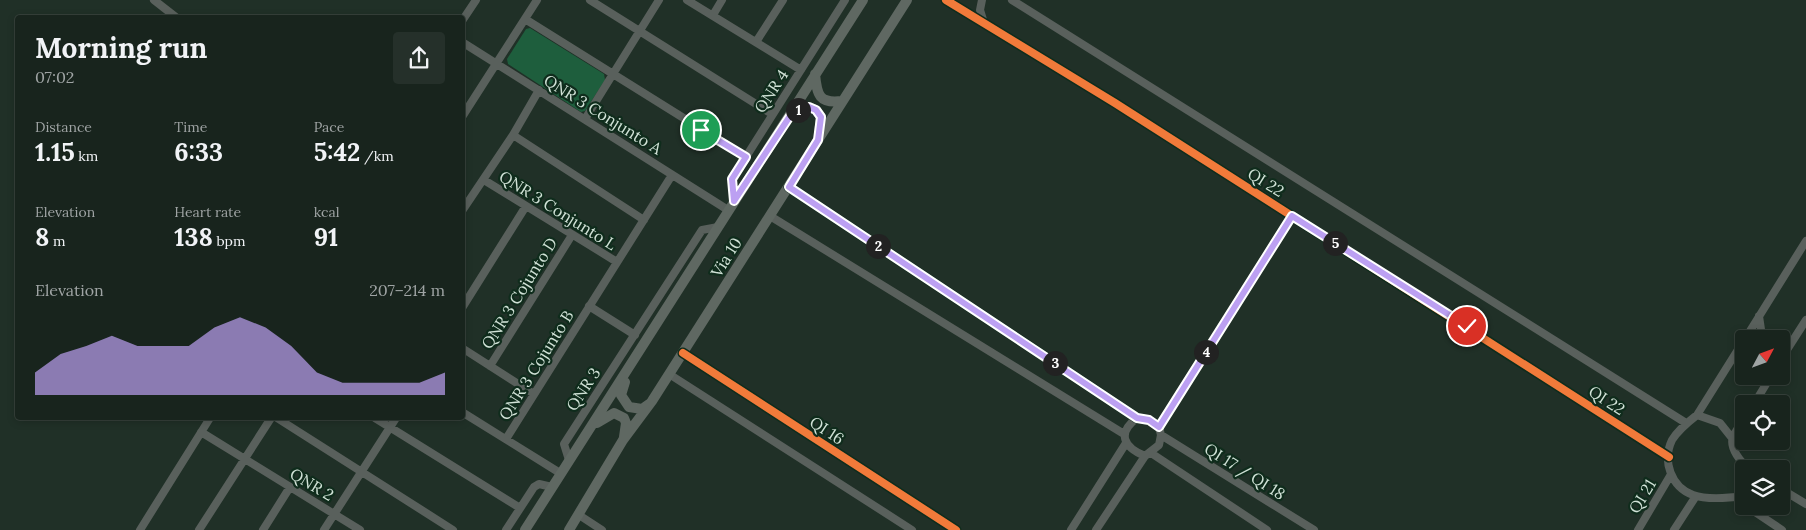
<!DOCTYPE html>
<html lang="en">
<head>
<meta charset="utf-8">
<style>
  :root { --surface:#18241d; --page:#25302a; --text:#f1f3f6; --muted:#9fa4a4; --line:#36413b; --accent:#bca0f2 }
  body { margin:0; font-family:Lora,serif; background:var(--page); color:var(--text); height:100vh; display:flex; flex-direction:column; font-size:19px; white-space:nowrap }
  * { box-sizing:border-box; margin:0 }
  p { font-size:16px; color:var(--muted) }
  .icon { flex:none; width:28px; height:28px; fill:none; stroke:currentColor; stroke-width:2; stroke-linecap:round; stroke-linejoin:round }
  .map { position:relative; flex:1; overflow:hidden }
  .side { position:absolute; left:15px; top:15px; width:450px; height:405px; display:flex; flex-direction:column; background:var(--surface); border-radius:5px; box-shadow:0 2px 8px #0003,0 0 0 1px var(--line) }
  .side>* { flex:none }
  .needle { width:32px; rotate:49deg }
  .tools { position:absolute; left:1735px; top:330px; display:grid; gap:10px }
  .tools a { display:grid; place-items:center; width:55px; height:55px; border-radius:5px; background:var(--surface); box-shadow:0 2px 8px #0003,0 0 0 1px var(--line); font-size:25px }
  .pin { position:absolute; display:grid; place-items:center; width:42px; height:42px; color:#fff; margin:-21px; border:2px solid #fff; border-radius:50%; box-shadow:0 1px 5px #0007 }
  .km { position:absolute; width:25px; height:25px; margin:-12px; border-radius:50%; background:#222; color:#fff; font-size:14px; line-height:25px; text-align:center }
  .round { display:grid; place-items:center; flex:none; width:52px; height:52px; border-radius:5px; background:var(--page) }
  .summary { display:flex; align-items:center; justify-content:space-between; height:85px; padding:0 20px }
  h1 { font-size:28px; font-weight:800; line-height:38px }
  .stats { display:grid; grid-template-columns:repeat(3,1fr); gap:8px; height:85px; padding:5px 20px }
  .stats div { display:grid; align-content:center }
  .stats b { font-size:25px; font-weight:800 }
  .stats small { font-size:14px; font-weight:400 }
  .stats p { font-size:14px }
  .chart { height:140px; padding:10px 20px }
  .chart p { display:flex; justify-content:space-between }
  .chart svg { width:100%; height:90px; margin-top:5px; fill:var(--accent); opacity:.7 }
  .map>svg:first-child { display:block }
</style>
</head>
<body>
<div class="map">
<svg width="1806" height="530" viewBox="0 0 1806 530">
  <rect width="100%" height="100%" fill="#203027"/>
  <path fill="#1e5e3d" d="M530 28 604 74 605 80 585 111 581 112 508 64 507 59 526 29Z"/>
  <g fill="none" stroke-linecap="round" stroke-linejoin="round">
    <path stroke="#59605c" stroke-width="8" d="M154 0 177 18
      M590 0 772 114
      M687 0 801 70
      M946 0 1115 103 1669 457
      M982 0 980 10 984 23
      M1012 0 1686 423
      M713 15 722 0
      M525 19 746 157
      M462 21 476 0
      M462 42 728 210
      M756 42 783 0
      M462 117 537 0
      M585 119 659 0
      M513 135 644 220
      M484 180 617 262
      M789 187 1137 418
      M734 201 732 179 845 0
      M462 211 513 135 539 90
      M770 216 1124 434
      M589 306 635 335
      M462 308 526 206
      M1759 316 1762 336 1764 339
      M1745 339 1806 241
      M1744 340 1697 415C1688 422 1678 430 1672 440 1662 461 1671 487 1693 495 1707 500 1729 498 1744 496
      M1781 344 1793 340
      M462 348 534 394
      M683 353 956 530
      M1781 359 1806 320
      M490 366 572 235
      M669 374 912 530
      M1754 404 1771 376
      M462 412 560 473
      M1697 415 1720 423 1732 438
      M277 418 453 530
      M375 418 520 508
      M1744 420C1740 425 1735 432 1733 437 1729 448 1741 463 1750 469
      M1159 427 1149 420 1137 418C1117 433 1123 447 1145 456L1159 445 1161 435 1159 427 1292 215
      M201 432 360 530
      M1161 435 1314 530
      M506 439 672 175
      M1151 453 1267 530
      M569 460 564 444 702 230 718 227
      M1781 489 1806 504
      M1746 506 1782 530
      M579 515 602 530
      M140 530 210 418
      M199 530 271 418
      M263 530 290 487
      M324 530 396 418
      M506 530 534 487 539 484 552 487
      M1071 530 1126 443
      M1096 530 1145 456
      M1638 530 1670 476
      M1674 530 1696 496"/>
    <path stroke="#5f6862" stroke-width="10" d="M815 74C817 95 819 104 842 101
      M792 113 809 107 816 110 821 117 819 134
      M625 382 621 395 629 407 642 409 649 404
      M597 423 614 413 624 418 626 423 624 437
      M525 530 863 0
      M569 530 623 440 652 401 907 0"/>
    <defs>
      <path id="cycleway" d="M946 0 1115 103 1669 457
        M789 187 1137 418
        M683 353 956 530"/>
    </defs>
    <use href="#cycleway" stroke="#0f2c1c" stroke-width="11"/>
    <use href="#cycleway" stroke="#f17a3a" stroke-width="8"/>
  </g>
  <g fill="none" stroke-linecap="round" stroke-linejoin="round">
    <defs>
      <path id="route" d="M701 130 746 157 732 179 734 201 792 113 809 107 816 110 821 117 818 140 789 187 1137 418 1149 420 1159 427 1292 216 1467 326"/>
    </defs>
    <use href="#route" stroke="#fff" stroke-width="10"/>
    <use href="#route" stroke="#bca0f2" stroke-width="6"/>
  </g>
  <g text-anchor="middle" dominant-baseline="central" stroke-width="4.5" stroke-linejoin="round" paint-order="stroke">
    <g font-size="16" fill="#d1e2d7" stroke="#0f2c1c">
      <text transform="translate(771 91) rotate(-57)">QNR 4</text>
      <text transform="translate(603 114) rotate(32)">QNR 3 Conjunto A</text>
      <text transform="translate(1266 182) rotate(32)">QI 22</text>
      <text transform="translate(558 210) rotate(32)">QNR 3 Conjunto L</text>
      <text transform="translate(726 257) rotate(-58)">Via 10</text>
      <text transform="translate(519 293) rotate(-58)">QNR 3 Cojunto D</text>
      <text transform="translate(536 365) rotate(-58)">QNR 3 Cojunto B</text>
      <text transform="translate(583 389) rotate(-57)">QNR 3</text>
      <text transform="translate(1607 400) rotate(33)">QI 22</text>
      <text transform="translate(827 430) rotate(33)">QI 16</text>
      <text transform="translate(1245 471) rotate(32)">QI 17 / QI 18</text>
      <text transform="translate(312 484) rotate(31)">QNR 2</text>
      <text transform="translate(1642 496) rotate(-59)">QI 21</text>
    </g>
  </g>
</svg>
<div class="tools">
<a><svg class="needle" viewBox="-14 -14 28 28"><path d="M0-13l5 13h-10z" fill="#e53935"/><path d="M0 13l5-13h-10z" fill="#9fa4a4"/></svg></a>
<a><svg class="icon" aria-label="locate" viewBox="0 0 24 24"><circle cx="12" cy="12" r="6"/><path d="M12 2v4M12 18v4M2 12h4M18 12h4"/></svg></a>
<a><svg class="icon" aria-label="layers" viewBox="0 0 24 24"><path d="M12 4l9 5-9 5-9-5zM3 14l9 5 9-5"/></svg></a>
</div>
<div class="pin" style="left:701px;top:130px;background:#1e9e55"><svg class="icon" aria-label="arrive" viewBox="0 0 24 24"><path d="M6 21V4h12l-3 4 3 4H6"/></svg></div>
<div class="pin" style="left:1467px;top:326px;background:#d93025"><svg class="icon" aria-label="check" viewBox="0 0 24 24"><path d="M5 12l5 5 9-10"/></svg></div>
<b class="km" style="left:798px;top:110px">1</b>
<b class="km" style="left:878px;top:246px">2</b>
<b class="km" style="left:1055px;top:363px">3</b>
<b class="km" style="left:1206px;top:352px">4</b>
<b class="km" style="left:1335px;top:243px">5</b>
<section class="side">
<div class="summary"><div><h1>Morning run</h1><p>07:02</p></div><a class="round"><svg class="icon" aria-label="share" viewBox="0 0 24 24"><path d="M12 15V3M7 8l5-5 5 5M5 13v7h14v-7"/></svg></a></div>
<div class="stats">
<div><p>Distance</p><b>1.15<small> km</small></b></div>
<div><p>Time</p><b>6:33</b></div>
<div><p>Pace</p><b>5:42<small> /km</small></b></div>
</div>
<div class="stats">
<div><p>Elevation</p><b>8<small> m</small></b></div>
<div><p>Heart rate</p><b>138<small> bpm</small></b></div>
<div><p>kcal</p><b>91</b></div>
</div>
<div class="chart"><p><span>Elevation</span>207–214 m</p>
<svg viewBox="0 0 160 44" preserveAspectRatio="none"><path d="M0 44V33L10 24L20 20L30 15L40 20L50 20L60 20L70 11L80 6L90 11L100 20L110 33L120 38L130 38L140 38L150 38L160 33V44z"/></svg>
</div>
</section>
</div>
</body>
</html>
